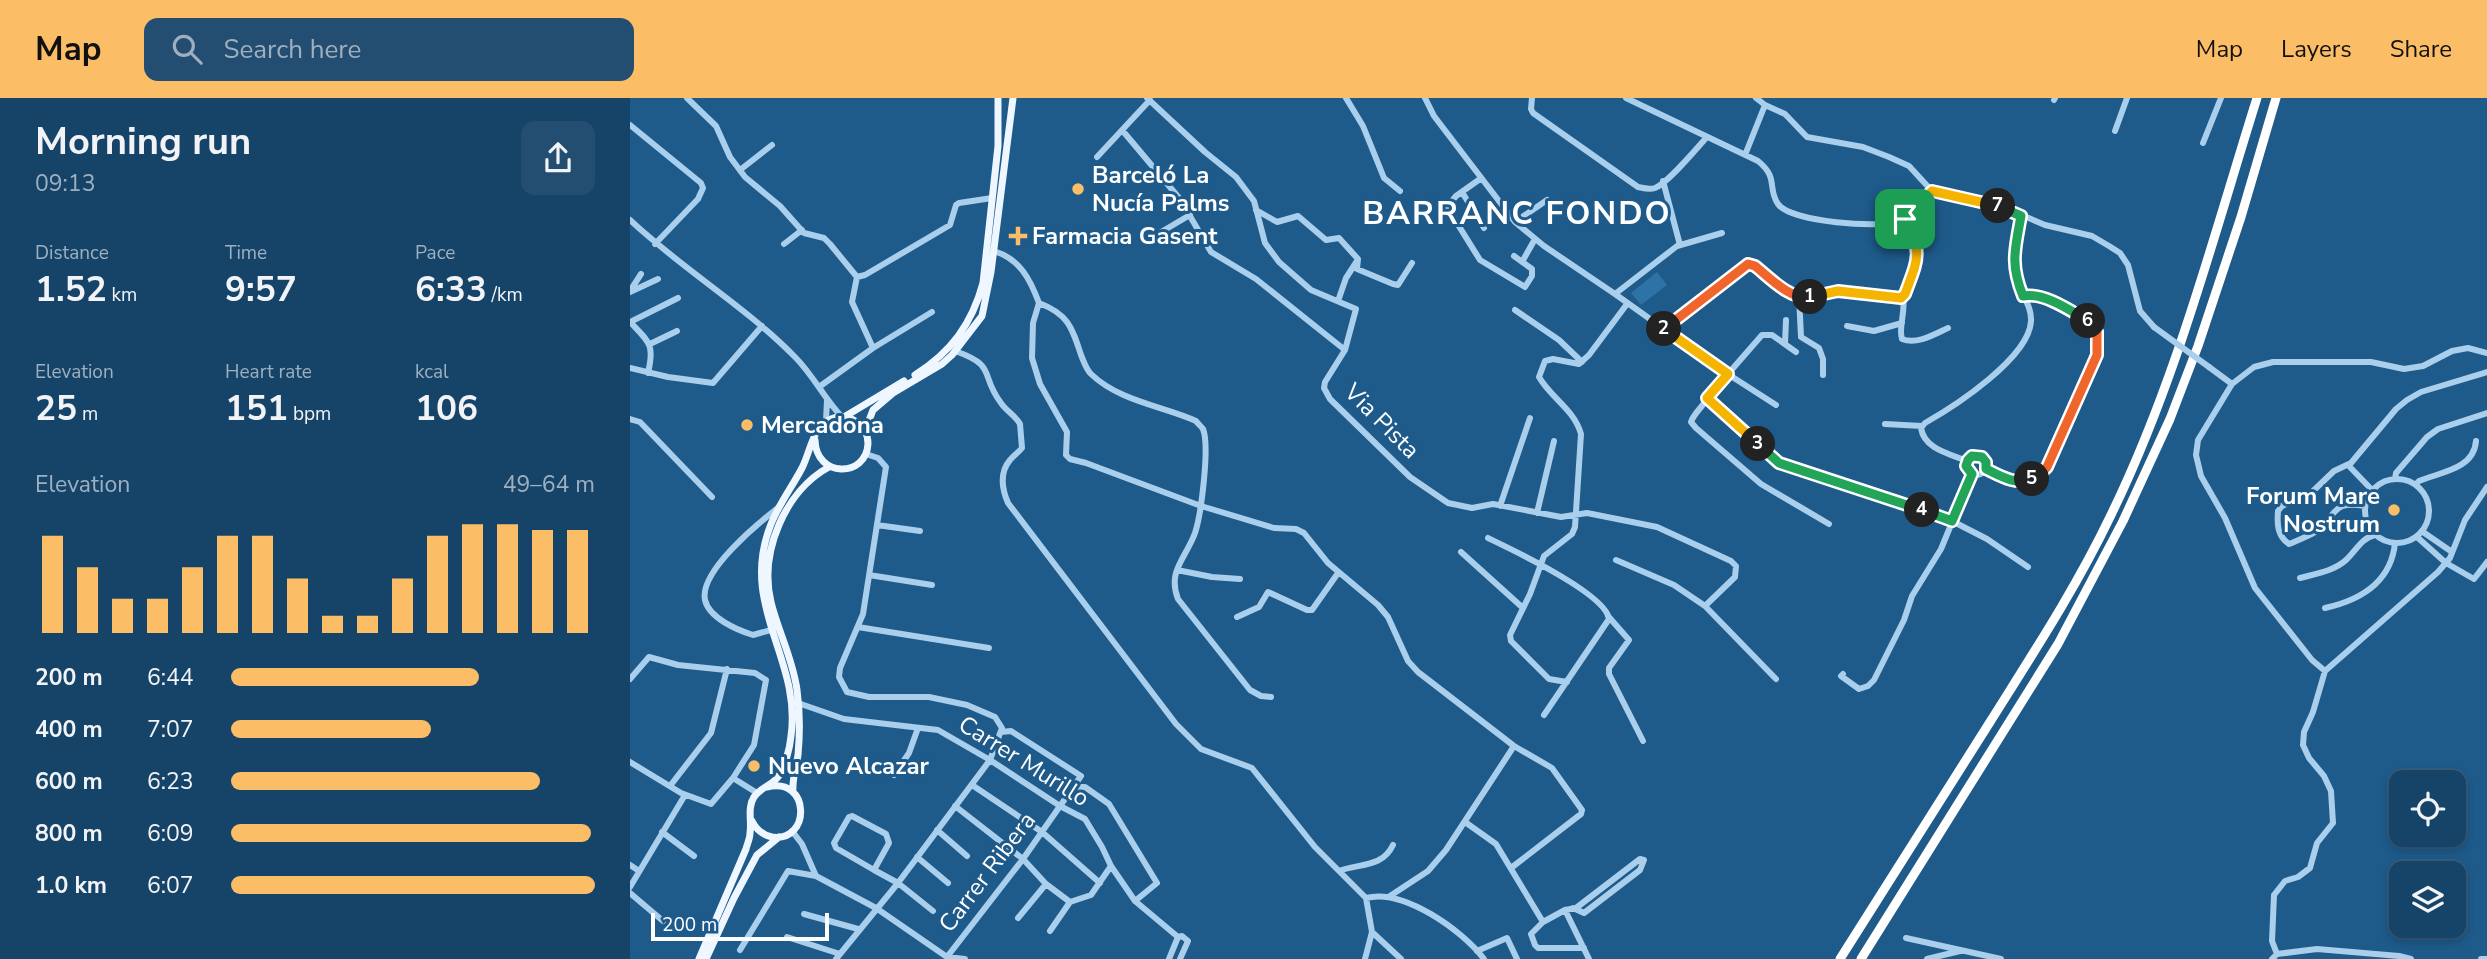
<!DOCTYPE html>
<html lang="en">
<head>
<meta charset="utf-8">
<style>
  :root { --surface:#164468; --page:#234e71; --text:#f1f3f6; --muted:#9eb0c0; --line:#355c7c; --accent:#fbbe67 }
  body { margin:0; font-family:"Nunito Sans",sans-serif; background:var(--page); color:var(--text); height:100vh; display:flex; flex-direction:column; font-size:26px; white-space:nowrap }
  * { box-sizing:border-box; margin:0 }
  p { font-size:23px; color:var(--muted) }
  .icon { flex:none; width:38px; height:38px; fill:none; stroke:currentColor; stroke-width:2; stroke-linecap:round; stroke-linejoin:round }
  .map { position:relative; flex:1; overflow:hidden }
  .sheet { display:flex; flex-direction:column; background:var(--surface); width:630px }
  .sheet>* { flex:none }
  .buttons { position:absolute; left:1759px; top:672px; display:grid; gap:14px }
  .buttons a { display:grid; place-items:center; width:77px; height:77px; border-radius:14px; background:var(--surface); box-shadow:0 4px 10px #0003,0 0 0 2px var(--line); font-size:35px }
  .scale { position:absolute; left:21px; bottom:18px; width:178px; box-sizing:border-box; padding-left:7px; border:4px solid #fff; border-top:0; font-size:19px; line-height:24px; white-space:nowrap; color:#fff; -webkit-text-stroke:5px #1e5a8a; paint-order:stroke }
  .pin { position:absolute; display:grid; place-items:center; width:60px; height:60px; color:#fff; margin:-30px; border-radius:14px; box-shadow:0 4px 10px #0006 }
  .km { position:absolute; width:35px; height:35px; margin:-18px; border-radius:50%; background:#222; color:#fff; font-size:19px; line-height:35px; text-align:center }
  .round { display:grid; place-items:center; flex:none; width:74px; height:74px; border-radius:14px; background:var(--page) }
  .head { display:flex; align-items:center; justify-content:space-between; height:119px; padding:0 35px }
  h1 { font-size:38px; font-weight:700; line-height:52px }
  .stats { display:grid; grid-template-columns:repeat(3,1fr); gap:10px; height:119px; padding:7px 35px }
  .stats div { display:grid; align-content:center }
  .stats b { font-size:35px; font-weight:700 }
  .stats small { font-size:19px; font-weight:400 }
  .stats p { font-size:19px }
  .chart { height:196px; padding:14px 35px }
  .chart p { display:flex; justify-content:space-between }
  .chart svg { width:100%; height:126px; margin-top:7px; stroke:var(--accent); stroke-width:6 }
  ul { padding:0 35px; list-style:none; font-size:23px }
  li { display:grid; grid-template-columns:112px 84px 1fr; align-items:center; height:52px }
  li i { height:18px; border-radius:9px; background:var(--accent) }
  header { display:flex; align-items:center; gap:42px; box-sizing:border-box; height:98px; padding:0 35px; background:var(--accent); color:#111 }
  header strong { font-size:33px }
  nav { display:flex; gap:38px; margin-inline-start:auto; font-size:24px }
  .search { width:490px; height:63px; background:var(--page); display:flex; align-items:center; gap:18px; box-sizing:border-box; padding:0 24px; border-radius:14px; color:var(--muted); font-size:26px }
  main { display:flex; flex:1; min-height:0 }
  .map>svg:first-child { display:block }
</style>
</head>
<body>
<header>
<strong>Map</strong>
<div class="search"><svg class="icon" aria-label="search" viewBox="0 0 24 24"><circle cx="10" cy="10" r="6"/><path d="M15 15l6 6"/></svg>Search here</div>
<nav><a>Map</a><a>Layers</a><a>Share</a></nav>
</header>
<main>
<section class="sheet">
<div class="head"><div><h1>Morning run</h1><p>09:13</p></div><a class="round"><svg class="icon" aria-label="share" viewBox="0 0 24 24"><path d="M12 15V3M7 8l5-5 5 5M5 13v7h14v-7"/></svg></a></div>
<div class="stats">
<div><p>Distance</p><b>1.52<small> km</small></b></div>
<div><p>Time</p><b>9:57</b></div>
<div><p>Pace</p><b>6:33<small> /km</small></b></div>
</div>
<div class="stats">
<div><p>Elevation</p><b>25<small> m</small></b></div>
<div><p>Heart rate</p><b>151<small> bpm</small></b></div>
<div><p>kcal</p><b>106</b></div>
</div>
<div class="chart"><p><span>Elevation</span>49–64 m</p>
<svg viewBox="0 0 160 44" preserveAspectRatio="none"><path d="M5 44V10M15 44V21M25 44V32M35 44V32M45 44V21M55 44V10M65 44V10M75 44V25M85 44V38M95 44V38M105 44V25M115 44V10M125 44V6M135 44V6M145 44V8M155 44V8"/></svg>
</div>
<ul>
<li><b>200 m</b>6:44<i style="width:68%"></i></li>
<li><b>400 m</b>7:07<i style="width:55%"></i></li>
<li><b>600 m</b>6:23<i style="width:85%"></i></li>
<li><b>800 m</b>6:09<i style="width:99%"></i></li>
<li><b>1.0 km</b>6:07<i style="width:100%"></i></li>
</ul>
</section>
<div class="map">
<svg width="1857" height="861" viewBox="0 0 1857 861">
  <rect width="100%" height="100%" fill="#1e5a8a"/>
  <path fill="#2e73a5" d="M1027 174 1037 187 1011 207 1001 195Z"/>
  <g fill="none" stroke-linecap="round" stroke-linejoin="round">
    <path stroke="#a9cfec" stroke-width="6" d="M57 0 86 28 100 59 115 79 150 108 174 135 194 140 200 146 227 179
      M517 0 575 54 606 79 624 103 635 145 649 164 681 192 726 211 715 252 695 284 694 290 700 301 780 379 818 405 842 410 863 406 931 419 957 415 1027 429 1101 463 1106 468 1105 479 1075 508 1146 581
      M716 0 733 28 754 80 770 93
      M795 0 804 18 885 124 914 148 985 196
      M902 0 901 11 903 15 1008 89C1013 90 1019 92 1025 90 1038 85 1066 51 1077 39
      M996 0 1128 63C1149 80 1137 90 1148 106 1160 124 1251 131 1270 123 1282 118 1292 102 1302 93
      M1126 0 1135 7 1155 16 1177 39 1233 49 1259 59 1279 68 1302 93 1373 109 1415 127 1462 138 1479 148 1490 155 1498 167 1510 213 1524 229
      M1424 2 1425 0
      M0 27 71 85 73 90 68 101 25 146
      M492 32 550 101 581 154 626 181 715 252
      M1485 33 1497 0
      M1573 45 1591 0
      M1115 57 1135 7
      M467 59 520 2
      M110 72 142 47
      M850 81 826 98 817 109 850 162 895 189 902 178V171L884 158
      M1033 83 1050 147
      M832 94 854 130
      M626 112 647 124 668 118 696 142 709 140 728 161 727 171 763 186 768 187 782 165
      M0 122C52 171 115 208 165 259 183 277 194 300 211 318
      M885 124 917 102
      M1092 135 1047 148 985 196 1090 271 1146 307
      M526 137 560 117
      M154 146 172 132
      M364 153C390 161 400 181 409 205 438 216 442 229 451 257 454 264 456 271 461 276 489 303 532 308 566 323 568 326 571 328 573 331 580 348 571 417 565 435 556 460 537 473 548 501L620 592 631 598 641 599
      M892 164 905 141
      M227 179 235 177 320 127 326 107 329 105 362 100
      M0 193 11 176
      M0 194 28 181
      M1169 198 1171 239 1189 250 1193 261V277
      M1273 198C1276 215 1268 229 1272 241 1287 247 1305 236 1318 230
      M708 203 716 180 727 163
      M409 205 403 225 402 260 410 286 437 334 436 357 440 361 456 365 571 408 644 430 666 431 674 435 698 465 748 507 758 519 778 563 788 574 884 648 922 670 952 712 951 716 881 770
      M885 212 929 242 952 264
      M1217 228 1244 233 1272 225
      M1034 231 1118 166 1125 168 1163 196 1175 200 1208 193 1271 200 1275 196C1288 161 1293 155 1274 120
      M20 246 47 233
      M1155 246 1156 222
      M243 250 302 214
      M325 253C368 268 349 276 371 305 376 313 385 317 390 326L392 350C388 355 384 357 380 362 369 375 372 391 378 405L546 626 571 651 622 670 685 749 736 800 742 834 735 861
      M1166 254 1142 237H1132L1077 300 1149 364 1320 422 1357 441 1398 469
      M1579 269 1602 286
      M0 270 38 279 83 285 132 228
      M18 275C25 246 19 244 0 224L48 200
      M189 289 243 250 222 204 227 179
      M1077 300C1073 309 1064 315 1061 324L1066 330 1131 386 1199 426
      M0 321 10 324 82 399
      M196 323 197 302
      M1255 326 1292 328
      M1336 367a10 10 0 1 1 20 0a10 10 0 1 1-20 0Z
      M1337 363C1320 356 1294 351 1291 330L1295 325C1325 308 1399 260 1401 223 1402 206 1388 193 1385 177 1381 158 1388 136 1391 118
      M1718 367 1743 393
      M1355 371C1381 383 1395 392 1417 369 1428 344 1474 258 1468 236 1464 223 1446 216 1434 210 1421 204 1408 195 1393 198
      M1735 413a32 32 0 1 1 64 0a32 32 0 1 1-64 0Z
      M1765 381 1766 375 1797 339 1808 331 1857 315
      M1786 386 1789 383C1811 374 1844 371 1846 343
      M870 408 900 320
      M1735 408C1701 402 1708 417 1685 434 1677 439 1668 442 1659 446 1647 438 1647 425 1648 413L1652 408 1681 395 1704 373 1721 365 1766 311 1777 302 1791 294 1857 274
      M907 415 924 343
      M247 427 290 433
      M1793 434 1822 454
      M1787 439 1816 465 1844 481 1857 464
      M858 440C881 451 976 496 979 521L914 617
      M831 454 893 510
      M986 462 1044 487 1075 508
      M547 472 582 479 610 481
      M239 477 302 487
      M1670 480C1685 476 1704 473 1716 462 1726 453 1731 440 1745 437
      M1695 510C1731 502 1761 484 1765 445
      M978 518 999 542 979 570V576L1013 643
      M607 519 629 509 638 494 677 512H682L708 475
      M228 529 359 550
      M141 532 123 537C107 532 79 520 75 502 69 474 127 426 148 410
      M1695 573 1682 562 1625 490 1595 420 1571 378 1566 357 1568 342 1602 286 1624 269 1643 264H1741L1774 271 1793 268 1822 253 1838 250 1857 255
      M1695 573 1808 474 1820 460 1835 422 1857 389
      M1213 576 1211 578 1229 591 1238 588 1244 582 1274 522 1282 498 1311 451 1342 376
      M0 581 19 559 48 567 125 575 136 582 124 647 103 680 127 695
      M937 584 919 581 881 543 880 537 900 496 914 458 942 436 945 429 951 336C944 311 921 300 909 279L915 263 923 261 949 266 959 257 997 206
      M168 605 214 621 308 632 360 662 430 708 455 721 472 749 481 768 505 803 548 839
      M0 664 51 695 81 706 103 680
      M264 677 279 655 288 630
      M342 687 412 734 470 785
      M40 688 81 635 97 571
      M439 699 451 689H455L479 706 527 785 505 803
      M325 708 393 761 416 786 440 804 461 797 481 768
      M835 724 866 746 913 824 935 812 946 810 1010 761 1014 762 1010 772 954 815 943 810
      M307 732 337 758
      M162 733 172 746 186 778 246 810 317 859 335 861
      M32 734 64 758
      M287 759 318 785
      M0 767 9 773
      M244 772 206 750 204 745 219 719 222 718 256 736 259 745 244 772 268 785 303 813
      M709 773C730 765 752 770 763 747
      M0 789 55 697
      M0 795 33 823
      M760 798 798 773 816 752 884 648
      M736 800C773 790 832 832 854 861
      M935 812 959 861
      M174 816 228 831
      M388 820 416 786
      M913 824 901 836 905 847 908 850H954
      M420 833 440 804
      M742 834 771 861
      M157 839 210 856
      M1276 840 1371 861
      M110 852 158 773 186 778
      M847 853 877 840 887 861
      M1647 856 1642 843 1644 797 1655 783 1668 779 1680 770 1687 745 1703 725 1701 693 1694 678 1679 660 1673 647 1674 634 1683 614 1695 573
      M317 859 393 761 451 678 381 633 371 634
      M206 861 268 785 360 662 372 630 365 619 337 607 299 599H239L217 594 209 579 210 570 233 516 256 369 248 360 236 356
      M539 861 548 839 552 838 558 843 550 861
      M1297 861 1330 853
      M1642 861 1647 856 1687 851 1769 858 1781 861
      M1851 861H1857"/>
    <path stroke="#eef6ff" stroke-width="7" d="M285 277C321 254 342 226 353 185L368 48V0
      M214 319 274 283
      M235 333 243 312 263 295 312 266 322 257 352 218 361 174 383 0
      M163 694C162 681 166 670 168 657 170 635 170 613 167 592 163 561 148 533 141 504 129 454 155 393 199 369
      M122 723C126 731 132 737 142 739 181 745 181 678 137 689
      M69 861 116 751C117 746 120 741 120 735 122 723 117 710 124 699 130 690 142 687 148 679 155 670 160 649 161 638 172 561 108 508 141 426 149 406 162 389 172 370 180 355 183 327 201 321 218 314 238 326 238 346 236 380 186 380 185 342
      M76 861 104 800 127 757 149 739"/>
    <path stroke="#fff" stroke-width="9" d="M1210 861C1260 782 1310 703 1360 624 1402 557 1446 490 1480 419 1545 287 1583 140 1627 0
      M1231 861 1428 546 1493 423 1540 321 1568 248 1611 119 1646 0"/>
    <path stroke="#a9cfec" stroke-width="6" d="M1524 229 1579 269"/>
  </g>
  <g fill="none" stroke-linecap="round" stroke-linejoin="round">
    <defs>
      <path id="split-1" d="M1180 199 1208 193 1271 200 1275 196C1288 161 1293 155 1275 121"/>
      <path id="split-2" d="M1034 231 1118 166 1125 168C1139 179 1160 202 1180 199"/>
      <path id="split-3" d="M1034 231 1098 276 1077 300 1128 346"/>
      <path id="split-4" d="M1128 346 1149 365 1292 412"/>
      <path id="split-5" d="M1292 412 1322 423 1342 376 1336 368 1338 362 1342 358 1352 359 1356 364V371C1372 379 1385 387 1402 381"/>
      <path id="split-6" d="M1402 381 1407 379 1417 369 1467 257V234L1458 223"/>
      <path id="split-7" d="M1368 108 1391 118C1385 151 1380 166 1393 198 1414 194 1441 213 1458 223"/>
      <path id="split-8" d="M1275 121 1302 93 1368 108"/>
    </defs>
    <use href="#split-1" stroke="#fff" stroke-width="14"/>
    <use href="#split-2" stroke="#fff" stroke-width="14"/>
    <use href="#split-3" stroke="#fff" stroke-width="14"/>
    <use href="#split-4" stroke="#fff" stroke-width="14"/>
    <use href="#split-5" stroke="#fff" stroke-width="14"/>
    <use href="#split-6" stroke="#fff" stroke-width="14"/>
    <use href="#split-7" stroke="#fff" stroke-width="14"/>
    <use href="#split-8" stroke="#fff" stroke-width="14"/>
    <use href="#split-1" stroke="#f5b400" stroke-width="9"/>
    <use href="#split-2" stroke="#f0652b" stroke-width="9"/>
    <use href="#split-3" stroke="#f5b400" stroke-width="9"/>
    <use href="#split-4" stroke="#22a559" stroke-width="9"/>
    <use href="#split-5" stroke="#22a559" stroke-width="9"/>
    <use href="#split-6" stroke="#f0652b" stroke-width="9"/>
    <use href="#split-7" stroke="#22a559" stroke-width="9"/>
    <use href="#split-8" stroke="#f5b400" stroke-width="9"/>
  </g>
  <g fill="#fbbe67" stroke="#1e5a8a" stroke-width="2.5">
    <circle cx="448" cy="91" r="7"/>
    <path d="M384.5 127.5h7v7h7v7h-7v7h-7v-7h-7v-7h7z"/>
    <circle cx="117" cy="327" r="7"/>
    <circle cx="1764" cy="412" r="7"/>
    <circle cx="124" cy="668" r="7"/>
  </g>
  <g text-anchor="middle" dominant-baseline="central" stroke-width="6" stroke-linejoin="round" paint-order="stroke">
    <g font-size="24" font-weight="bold" fill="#fff" stroke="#1e5a8a" text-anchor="start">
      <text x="462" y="77">Barceló La<tspan x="462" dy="28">Nucía Palms</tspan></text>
      <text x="402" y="138">Farmacia Gasent</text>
      <text x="131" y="327">Mercadona</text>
      <text x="1750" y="398" text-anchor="end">Forum Mare<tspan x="1750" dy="28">Nostrum</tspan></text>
      <text x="138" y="668">Nuevo Alcazar</text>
    </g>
    <g font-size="24" fill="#fff" stroke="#1e5a8a">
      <text transform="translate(752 323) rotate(45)">Via Pista</text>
      <text transform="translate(394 663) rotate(32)">Carrer Murillo</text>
      <text transform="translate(357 774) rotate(-53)">Carrer Ribera</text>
    </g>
    <g font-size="32" font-weight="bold" letter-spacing="2" fill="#fff" stroke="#1e5a8a">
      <text x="887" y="115">BARRANC FONDO</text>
    </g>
  </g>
</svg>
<div class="buttons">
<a><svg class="icon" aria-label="locate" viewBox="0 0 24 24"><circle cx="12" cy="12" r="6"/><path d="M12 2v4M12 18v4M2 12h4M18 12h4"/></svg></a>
<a><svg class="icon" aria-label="layers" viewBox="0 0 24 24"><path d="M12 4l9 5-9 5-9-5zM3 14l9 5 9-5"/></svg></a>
</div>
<div class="scale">200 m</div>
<div class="pin" style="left:1275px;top:121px;background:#1e9e55"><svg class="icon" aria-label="arrive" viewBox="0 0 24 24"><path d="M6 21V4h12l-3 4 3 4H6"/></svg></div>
<b class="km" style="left:1180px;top:199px">1</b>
<b class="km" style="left:1034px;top:231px">2</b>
<b class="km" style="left:1128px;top:346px">3</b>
<b class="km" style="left:1292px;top:412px">4</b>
<b class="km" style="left:1402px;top:381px">5</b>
<b class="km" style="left:1458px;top:223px">6</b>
<b class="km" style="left:1368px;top:108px">7</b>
</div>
</main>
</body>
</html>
